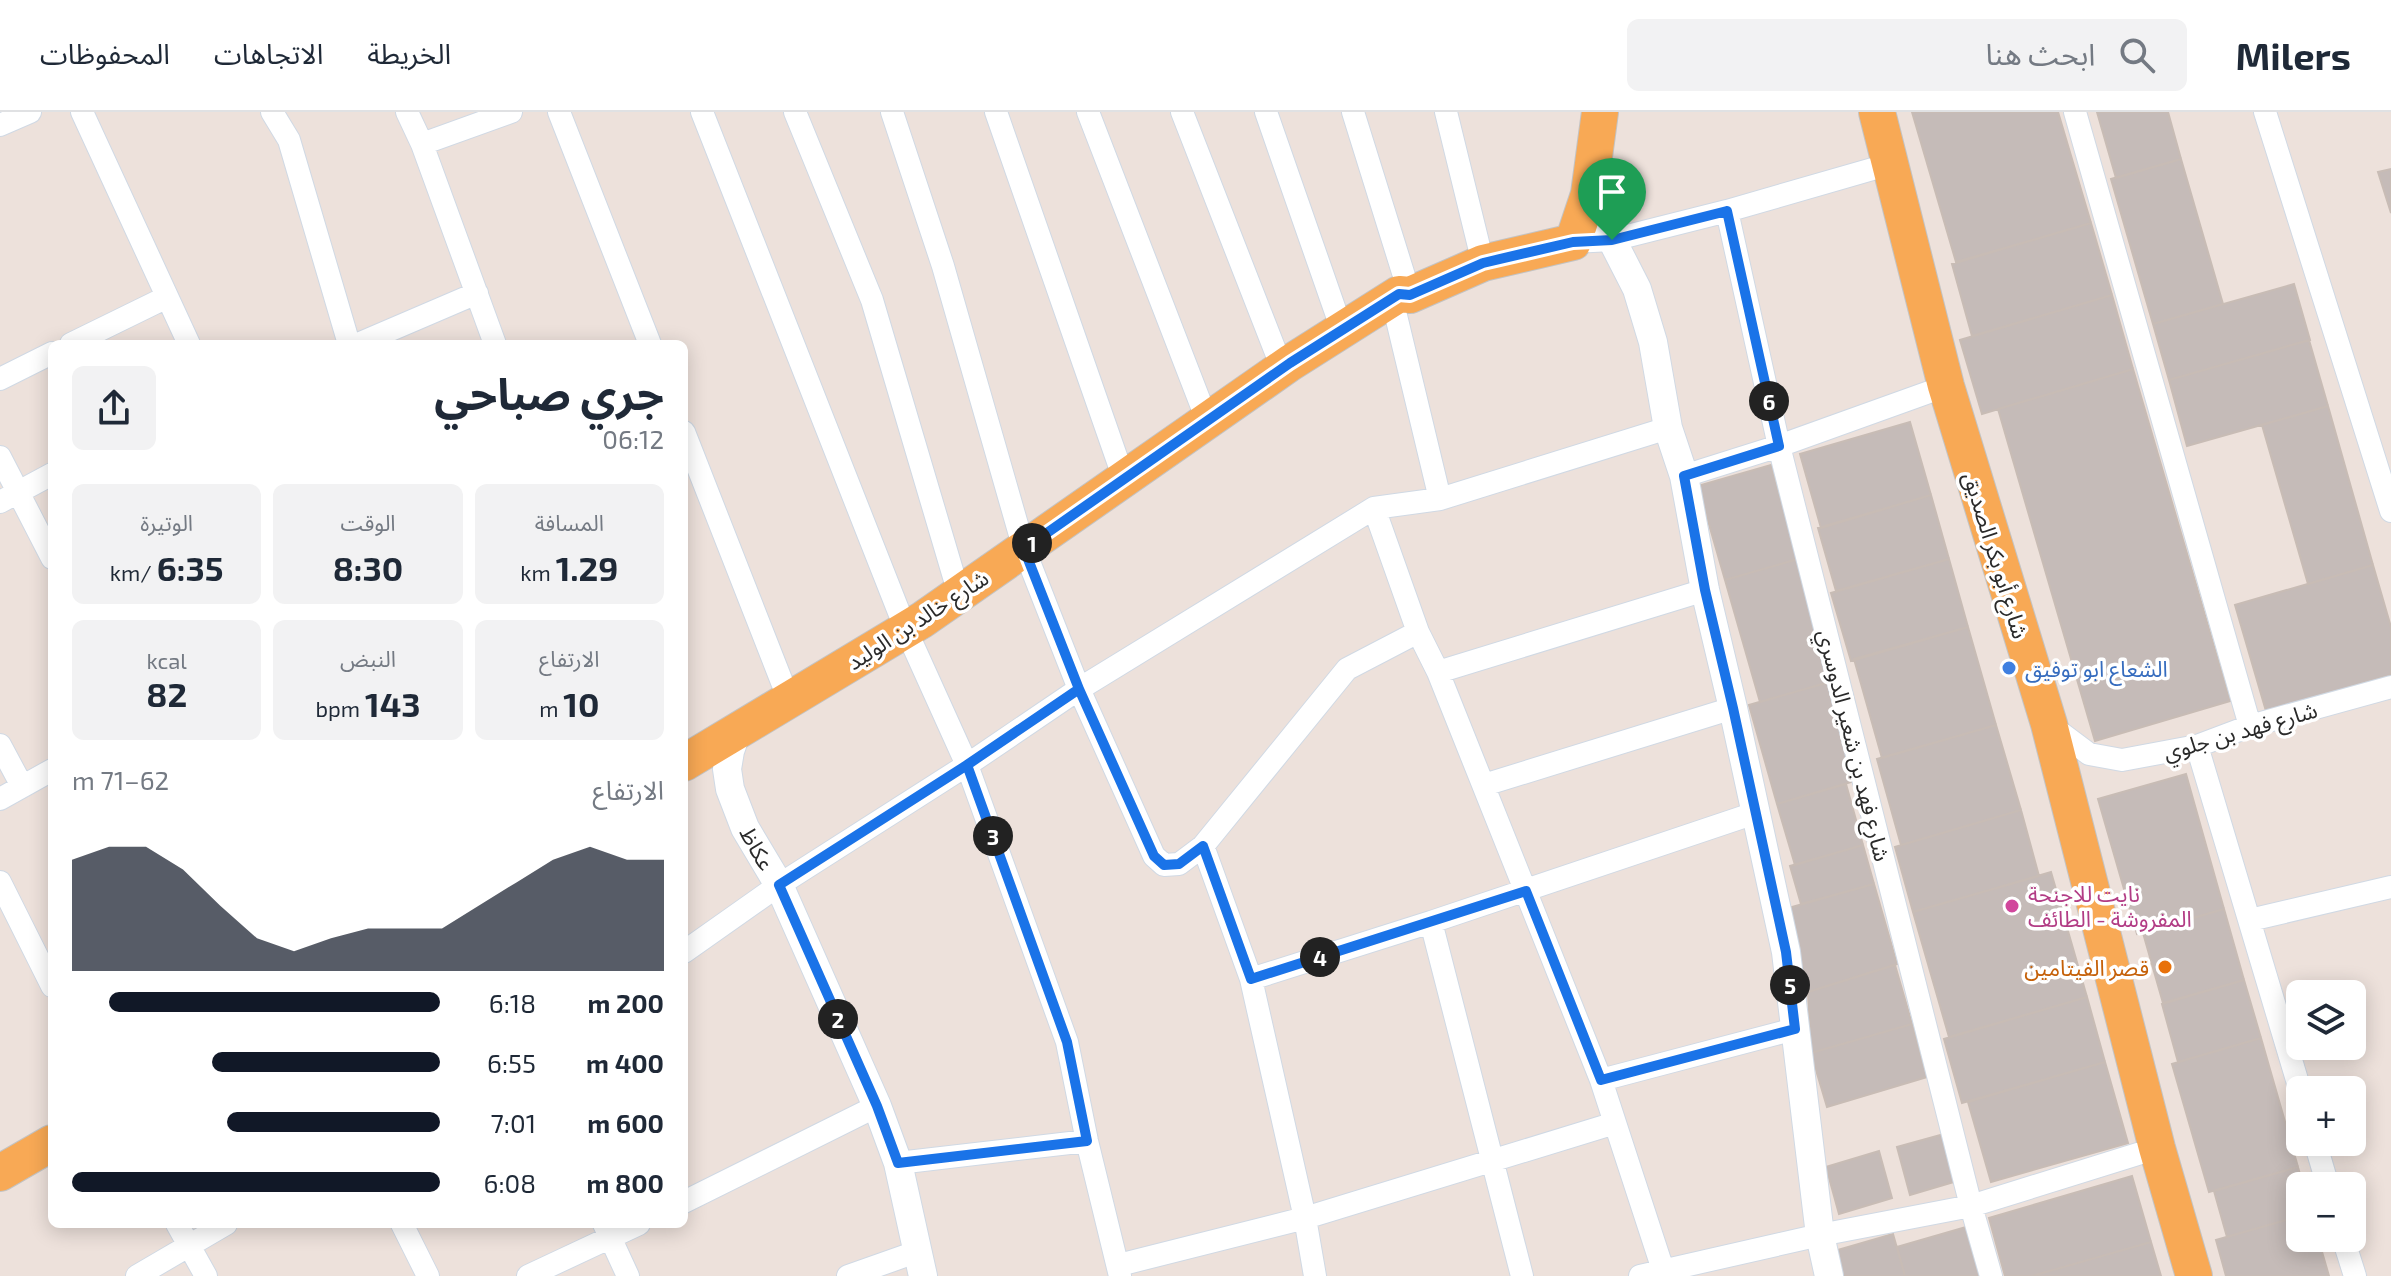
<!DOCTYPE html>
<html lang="ar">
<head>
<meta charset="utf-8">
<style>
  :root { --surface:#fff; --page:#f2f2f3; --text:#1f2937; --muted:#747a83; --line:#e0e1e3; --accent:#111827 }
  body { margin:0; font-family:"Exo 2","Noto Sans Arabic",sans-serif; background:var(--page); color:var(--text); direction:rtl; height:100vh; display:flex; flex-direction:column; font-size:30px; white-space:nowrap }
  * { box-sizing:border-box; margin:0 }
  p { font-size:26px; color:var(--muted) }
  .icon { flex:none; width:44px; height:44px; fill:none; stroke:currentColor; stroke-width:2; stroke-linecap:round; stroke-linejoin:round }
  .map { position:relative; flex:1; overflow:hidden; direction:ltr }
  .panel { position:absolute; left:48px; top:228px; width:640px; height:888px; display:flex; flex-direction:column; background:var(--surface); border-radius:12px; box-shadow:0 4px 20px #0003; direction:rtl }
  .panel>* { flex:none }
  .controls { position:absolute; left:2286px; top:868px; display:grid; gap:16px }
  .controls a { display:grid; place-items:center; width:80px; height:80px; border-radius:12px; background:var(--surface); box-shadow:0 4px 20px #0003; font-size:40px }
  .pin { position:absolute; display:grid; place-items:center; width:68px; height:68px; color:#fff; margin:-82px -34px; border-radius:50% 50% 50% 0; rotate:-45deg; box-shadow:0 0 8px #0007 }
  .pin .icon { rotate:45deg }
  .km { position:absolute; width:40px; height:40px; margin:-20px; border-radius:50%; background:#222; color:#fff; font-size:22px; line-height:40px; text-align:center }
  .round { display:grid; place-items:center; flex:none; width:84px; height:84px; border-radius:12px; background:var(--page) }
  .summary { display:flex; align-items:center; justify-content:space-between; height:136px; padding:0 24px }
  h1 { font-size:44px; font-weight:700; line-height:60px }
  .metrics { display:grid; grid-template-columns:repeat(3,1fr); gap:12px; height:136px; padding:8px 24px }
  .metrics div { display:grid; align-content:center; border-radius:12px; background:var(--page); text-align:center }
  .metrics b { font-size:34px; font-weight:700 }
  .metrics small { font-size:22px; font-weight:400 }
  .metrics p { font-size:22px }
  .chart { height:224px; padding:16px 24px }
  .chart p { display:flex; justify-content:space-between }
  .chart svg { width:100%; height:144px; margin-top:8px; fill:var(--accent); opacity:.7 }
  ul { padding:0 24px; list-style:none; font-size:26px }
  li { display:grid; grid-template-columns:128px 96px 1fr; align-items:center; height:60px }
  li i { height:20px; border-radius:10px; background:var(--accent) }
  header { display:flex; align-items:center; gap:48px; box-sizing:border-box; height:112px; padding:0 40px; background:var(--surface); border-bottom:2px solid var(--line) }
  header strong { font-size:38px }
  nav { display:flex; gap:44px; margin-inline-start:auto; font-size:28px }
  .search { width:560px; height:72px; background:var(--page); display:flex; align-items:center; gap:20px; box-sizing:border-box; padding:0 28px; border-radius:12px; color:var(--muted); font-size:30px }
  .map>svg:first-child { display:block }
</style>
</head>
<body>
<header>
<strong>Milers</strong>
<div class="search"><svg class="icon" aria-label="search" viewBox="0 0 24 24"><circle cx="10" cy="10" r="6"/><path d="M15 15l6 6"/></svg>ابحث هنا</div>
<nav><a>الخريطة</a><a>الاتجاهات</a><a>المحفوظات</a></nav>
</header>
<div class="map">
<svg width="2391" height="1164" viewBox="0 0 2391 1164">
  <rect width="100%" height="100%" fill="#ede1db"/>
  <path fill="#c5bbb8" stroke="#c8bcb5" stroke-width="2" d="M1912 0H2058L2091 111 1956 150Z
    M2097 0H2168L2181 47 2116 66Z
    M2181 47 2223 192 2153 212 2111 67Z
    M2391 57V101L2378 60Z
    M2091 111 2112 183 1972 224 1952 152Z
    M2294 172 2310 228 2169 268 2153 212Z
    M2112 183 2133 257 1982 302 1960 228Z
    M2309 228 2328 294 2187 334 2169 268Z
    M2133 257 2230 589 2095 629 1998 297Z
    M2328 294 2373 453 2308 472 2262 313Z
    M1910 310 1931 383 1821 416 1800 342Z
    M1771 353 1798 447 1725 468 1698 374Z
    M1931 383 1949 447 1836 479 1818 416Z
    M1798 447 1833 569 1760 590 1725 468Z
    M1949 447 1968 515 1851 549 1831 481Z
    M2373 453 2391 515V563L2266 599 2235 493Z
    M1968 515 1996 613 1882 646 1854 547Z
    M1833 569 1861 667 1777 692 1749 593Z
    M1996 613 2021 698 1901 733 1877 647Z
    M2186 662 2224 797 2137 822 2098 687Z
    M1846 672 1863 733 1795 753 1777 692Z
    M2021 698 2039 764 1913 800 1895 735Z
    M1863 733 1874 772 1801 792 1790 754Z
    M2051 760 2087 885 1949 925 1913 800Z
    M1874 772 1897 852 1808 880 1785 797Z
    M2224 797 2244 868 2163 891 2143 821Z
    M1895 853 1912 912 1811 941 1808 880Z
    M2244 868 2261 926 2178 950 2162 892Z
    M2087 885 2105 950 1962 991 1944 927Z
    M1912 912 1927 965 1827 995 1811 941Z
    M2261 926 2298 1055 2209 1080 2172 952Z
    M2105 950 2128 1031 1991 1070 1968 990Z
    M1944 1022 1957 1069 1910 1083 1897 1035Z
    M1879 1039 1892 1086 1839 1102 1826 1055Z
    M2298 1055 2303 1074H2300V1104L2227 1125 2214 1079Z
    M2132 1064 2151 1130 2032 1164H2005L1989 1106Z
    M2300 1104V1126H2318L2329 1164H2226L2216 1128Z
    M1966 1115 1980 1164H1905L1897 1135Z
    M1893 1122 1905 1164H1838L1831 1140Z
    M2151 1130 2161 1164H2032Z"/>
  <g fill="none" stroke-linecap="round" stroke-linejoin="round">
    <defs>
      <path id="minor" d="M82 0 189 232
        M272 0 289 28 349 232
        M407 0 422 32 495 232
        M559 0 650 232
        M702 0 906 518 967 653 1067 930 1087 1029 1120 1164
        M795 0 872 188 959 482
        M892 0 943 154 1024 437 1079 577 1154 744 1164 753 1179 752 1203 734 1347 557 1418 520
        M996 0 1124 367
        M1088 0 1207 308
        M1182 0 1282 256
        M1266 0 1342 218
        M1353 0 1410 183
        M1446 0 1483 151
        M2075 0 2250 614
        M2265 0 2391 399
        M0 13 30 0
        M422 32 511 0
        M1727 99 1779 334 1971 1094 1991 1164
        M1573 130 1612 128 1727 99 1890 52
        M1392 187 1440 387
        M71 232 167 185
        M358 232 477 181
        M0 267 52 241
        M684 320 789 588
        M0 345 52 446
        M1684 364 1779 334 1946 274
        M0 390 52 362
        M1374 396 1418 520 1438 560 1601 968 1665 1164
        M1438 560 1705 478
        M2049 612 2089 642 2122 648 2197 634 2250 614 2391 575
        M0 633 22 674
        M2197 634 2300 978
        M1484 673 1733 596
        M0 687 52 658
        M1203 734 1251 867 1305 1106 1315 1164
        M0 770 52 874
        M2250 808 2391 775
        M684 840 779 773 967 653 1079 577 1374 396 1440 387 1668 316
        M1251 867 1431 810
        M1601 968 1795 917
        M2315 1030 2328 1074
        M898 1051 1087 1029
        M684 1090 877 994
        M177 1112 206 1164
        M402 1112 428 1164
        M604 1112 628 1164
        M2343 1126 2355 1164
        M1119 1153 1305 1106 1615 1011
        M137 1164 226 1112
        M528 1164 639 1112
        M848 1164 916 1140
        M1522 1164 1431 810 1755 701
        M1640 1164 1820 1123 1971 1094 2157 1036"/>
      <path id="tertiary" d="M1594 61 1612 128 1637 177 1653 230 1668 316 1684 364 1705 478 1733 596 1786 840 1820 1123 1829 1164
        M737 619 730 639 727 657 730 677 745 716 779 773 877 994 898 1051 923 1164"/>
      <path id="primary" d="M1877 0 1946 274 2049 612 2157 1036 2194 1164
        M684 651 922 508 1290 251 1399 182 1410 183 1483 151 1573 130 1589 82 1600 0
        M0 1061 52 1031"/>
    </defs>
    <use href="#minor" stroke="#d0d9e4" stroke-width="24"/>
    <use href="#tertiary" stroke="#d0d9e4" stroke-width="30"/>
    <use href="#primary" stroke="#c3c3c3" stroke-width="38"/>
    <use href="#minor" stroke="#fff" stroke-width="22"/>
    <use href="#tertiary" stroke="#fff" stroke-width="28"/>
    <use href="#primary" stroke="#f8a955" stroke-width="36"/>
  </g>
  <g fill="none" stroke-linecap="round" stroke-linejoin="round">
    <defs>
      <path id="route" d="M1612 128 1573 130 1483 151 1410 183 1399 182 1290 251 1024 437 1079 577 967 653 779 773 877 994 898 1051 1087 1029 1067 930 967 653 1079 577 1154 744 1164 753 1179 752 1203 734 1251 867 1526 779 1601 968 1795 917 1786 840 1733 596 1705 478 1684 364 1779 334 1727 99 1612 128"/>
    </defs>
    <use href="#route" stroke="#fff" stroke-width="16"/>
    <use href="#route" stroke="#1a73e8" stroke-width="10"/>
  </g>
  <circle fill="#3f7fe0" stroke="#fff" stroke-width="3" cx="2009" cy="556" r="8"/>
  <circle fill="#d1479c" stroke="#fff" stroke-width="3" cx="2012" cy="794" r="8"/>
  <circle fill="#e8710a" stroke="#fff" stroke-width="3" cx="2165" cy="855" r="8"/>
  <g text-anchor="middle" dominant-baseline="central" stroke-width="7" stroke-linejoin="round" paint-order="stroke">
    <g font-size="22" fill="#2a2a2a" stroke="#fff">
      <text transform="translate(1997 443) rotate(73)">شارع أبو بكر الصديق</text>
      <text transform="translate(917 507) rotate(-33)">شارع خالد بن الوليد</text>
      <text transform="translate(2240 618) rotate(-16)">شارع فهد بن جلوي</text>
      <text transform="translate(1855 633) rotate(76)">شارع فهد بن شعير الدوسري</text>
      <text transform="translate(758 736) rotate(61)">عكاظ</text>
    </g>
    <g font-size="22" fill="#366cbe" stroke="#fff" text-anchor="start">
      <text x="2025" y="556">الشعاع ابو توفيق</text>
    </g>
    <g font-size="22" fill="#b23c85" stroke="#fff" text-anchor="start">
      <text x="2028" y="781">نايت للاجنحة<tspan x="2028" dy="25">المفروشة - الطائف</tspan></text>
    </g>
    <g font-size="22" fill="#c56008" stroke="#fff" text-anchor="end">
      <text x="2149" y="855">قصر الفيتامين</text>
    </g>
  </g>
</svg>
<div class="controls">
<a><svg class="icon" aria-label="layers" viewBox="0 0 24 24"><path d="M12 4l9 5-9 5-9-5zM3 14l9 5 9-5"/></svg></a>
<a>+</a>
<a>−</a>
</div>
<div class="pin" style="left:1612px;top:128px;background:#1e9e55"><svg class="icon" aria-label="arrive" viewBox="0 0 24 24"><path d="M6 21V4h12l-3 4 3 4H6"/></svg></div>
<b class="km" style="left:1032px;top:431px">1</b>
<b class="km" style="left:838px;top:907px">2</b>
<b class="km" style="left:993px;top:724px">3</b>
<b class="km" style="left:1320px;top:845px">4</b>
<b class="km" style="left:1790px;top:873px">5</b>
<b class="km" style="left:1769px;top:289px">6</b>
<section class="panel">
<div class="summary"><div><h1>جري صباحي</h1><p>06:12</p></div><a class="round"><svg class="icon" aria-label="share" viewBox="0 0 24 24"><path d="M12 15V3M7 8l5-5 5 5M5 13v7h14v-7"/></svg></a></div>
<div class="metrics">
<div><p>المسافة</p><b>1.29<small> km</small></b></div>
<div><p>الوقت</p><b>8:30</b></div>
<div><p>الوتيرة</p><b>6:35<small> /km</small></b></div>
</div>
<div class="metrics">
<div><p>الارتفاع</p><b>10<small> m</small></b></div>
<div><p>النبض</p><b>143<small> bpm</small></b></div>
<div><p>kcal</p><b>82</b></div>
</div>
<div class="chart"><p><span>الارتفاع</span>62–71 m</p>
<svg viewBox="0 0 160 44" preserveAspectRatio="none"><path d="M0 44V10L10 6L20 6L30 13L40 24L50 34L60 38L70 34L80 31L90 31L100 31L110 24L120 17L130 10L140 6L150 10L160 10V44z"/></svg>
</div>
<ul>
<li><b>200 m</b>6:18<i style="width:90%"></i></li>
<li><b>400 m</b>6:55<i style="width:62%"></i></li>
<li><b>600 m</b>7:01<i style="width:58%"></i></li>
<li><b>800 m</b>6:08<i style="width:100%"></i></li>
</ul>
</section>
</div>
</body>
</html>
